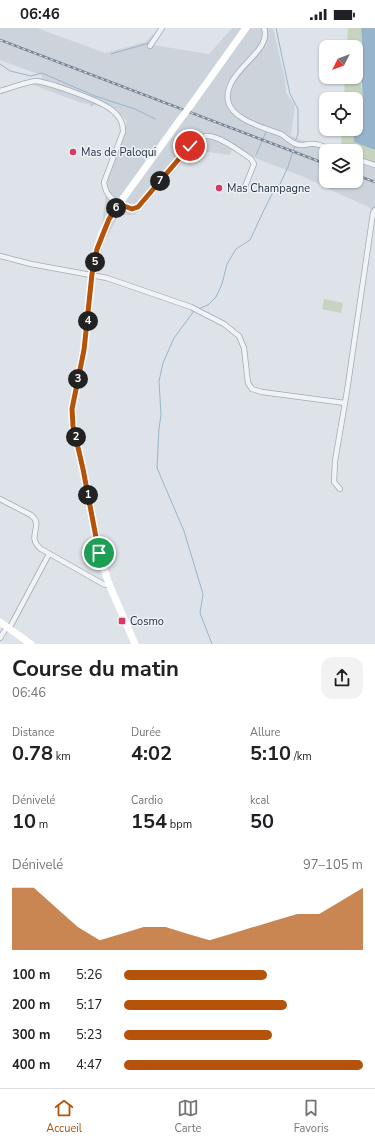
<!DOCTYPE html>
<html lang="fr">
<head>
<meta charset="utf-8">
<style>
  :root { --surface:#fff; --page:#f2f2f2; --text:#202124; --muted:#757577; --line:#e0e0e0; --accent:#b45309 }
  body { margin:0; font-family:"Nunito Sans",sans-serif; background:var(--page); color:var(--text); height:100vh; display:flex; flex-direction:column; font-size:15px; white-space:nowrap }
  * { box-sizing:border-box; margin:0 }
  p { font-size:13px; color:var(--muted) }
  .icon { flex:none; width:22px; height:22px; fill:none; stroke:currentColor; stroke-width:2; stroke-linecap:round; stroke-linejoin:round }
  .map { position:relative; height:616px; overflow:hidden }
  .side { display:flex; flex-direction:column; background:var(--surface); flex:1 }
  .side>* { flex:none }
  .needle { width:26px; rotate:228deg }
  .fabs { position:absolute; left:319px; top:12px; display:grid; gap:8px }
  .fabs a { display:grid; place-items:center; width:44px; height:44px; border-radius:8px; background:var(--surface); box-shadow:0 1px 3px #0004; font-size:20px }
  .pin { position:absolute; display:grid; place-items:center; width:34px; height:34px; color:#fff; margin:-17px; border:2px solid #fff; border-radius:50%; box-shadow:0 1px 4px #0007 }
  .km { position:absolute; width:20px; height:20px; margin:-10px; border-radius:50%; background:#222; color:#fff; font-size:11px; line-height:20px; text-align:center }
  .round { display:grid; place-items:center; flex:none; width:42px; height:42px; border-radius:12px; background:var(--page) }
  .head { display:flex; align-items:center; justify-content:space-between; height:68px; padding:0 12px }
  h1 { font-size:22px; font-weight:700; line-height:30px }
  .figures { display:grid; grid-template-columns:repeat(3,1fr); gap:6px; height:68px; padding:4px 12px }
  .figures div { display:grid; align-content:center }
  .figures b { font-size:20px; font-weight:700 }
  .figures small { font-size:11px; font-weight:400 }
  .figures p { font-size:11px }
  .chart { height:112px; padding:8px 12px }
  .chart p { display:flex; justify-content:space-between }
  .chart svg { width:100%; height:72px; margin-top:4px; fill:var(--accent); opacity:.7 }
  ul { padding:0 12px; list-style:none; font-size:13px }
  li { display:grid; grid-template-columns:64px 48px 1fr; align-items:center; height:30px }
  li i { height:10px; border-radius:5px; background:var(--accent) }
  .status { display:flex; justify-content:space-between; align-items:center; height:28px; padding:0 20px; background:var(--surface); direction:ltr }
  .status svg { height:11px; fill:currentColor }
  .menu { display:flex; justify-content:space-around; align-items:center; height:56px; border-top:1px solid var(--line); background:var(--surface); font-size:11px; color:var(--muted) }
  .menu a { display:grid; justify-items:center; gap:2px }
  .menu .selected { color:var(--accent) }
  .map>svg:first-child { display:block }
</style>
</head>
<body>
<div class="status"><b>06:46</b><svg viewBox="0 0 49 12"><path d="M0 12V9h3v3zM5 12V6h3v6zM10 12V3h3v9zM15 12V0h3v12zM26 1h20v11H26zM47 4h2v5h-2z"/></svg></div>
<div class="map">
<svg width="375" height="616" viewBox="0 0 375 616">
  <rect width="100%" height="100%" fill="#dee3e9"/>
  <path fill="#ccd3db" d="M0 0H37L105 25 146 14 153 6 155 8 153 17 209 26 232 0H273L285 52 286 65 295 77 291 108 331 123H326V153H356V133L375 140V187L369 179 337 165 304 149 232 121 230 127 193 122 142 181 133 187H119L103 216 96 245 108 149 127 93 116 81 82 75 33 57 43 48 0 32Z"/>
  <path fill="#c6d3be" d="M348 0H361L362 10 359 29 363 74 356 88V71H344L345 49H356V19H347Z
    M342 101H353L354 114 375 122V136L356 130V123H341Z
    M324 271 343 275 341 285 322 281Z"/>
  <path fill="#96b5cc" d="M361 0H375V122L354 114 353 101H356V88L363 74 362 54 358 51 362 10Z"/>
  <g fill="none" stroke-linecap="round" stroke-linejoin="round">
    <path stroke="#96b5cc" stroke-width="1" d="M276 0 290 66 298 81V106L295 114
      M111 26 149 15 150 14
      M0 36 10 43 31 48 42 45 95 68 135 81 155 91
      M91 78 92 76
      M256 127 266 104
      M198 281 208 277 216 269 222 256 227 236 236 221 250 212 263 184 272 166 280 156 288 139 295 117
      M194 283 174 310 163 335 159 353 161 387 159 400 157 440 184 503 203 566 200 585 212 616"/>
    <defs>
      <path id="street" d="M264 0C273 25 223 42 228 73 232 92 265 100 281 106 286 109 290 114 296 116 302 119 308 115 314 116 321 116 328 121 334 123
        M150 18 162 0
        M0 63C8 61 29 53 36 53 51 55 102 73 113 83 120 89 123 94 123 104L104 154C105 170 118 176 132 181L138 179 190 118C194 114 200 109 206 108 219 107 241 124 251 131L254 136 244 161
        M356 131 375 137
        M0 228 31 236 107 250 191 279 224 296 239 308 244 320 248 355 252 361 262 364 345 375
        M340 461 334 454 335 433 347 363 373 185 375 182
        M0 471 31 487C45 498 25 508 41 521L105 557 109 556
        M9 601 49 526
        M0 610 7 599"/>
    </defs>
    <use href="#street" stroke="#a3aab3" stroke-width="6"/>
    <use href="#street" stroke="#f1f4f7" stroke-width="4.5"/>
    <path stroke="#fff" stroke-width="7" d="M191 77 246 0
      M0 594 31 616
      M135 616 109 556 99 525 83 441 73 398 72 381 84 322 92 246 97 221 102 205 109 191 119 176 179 93"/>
    <defs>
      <path id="rail" d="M0 12 326 136
        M356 147 375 154"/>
    </defs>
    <use href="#rail" stroke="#768493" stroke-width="2.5"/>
    <use href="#rail" stroke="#edf2f6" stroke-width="1" stroke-dasharray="3" stroke-linecap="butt"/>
    <path stroke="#fff" stroke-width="7" d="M179 93 191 77"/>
  </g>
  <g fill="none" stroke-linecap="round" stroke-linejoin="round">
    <defs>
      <path id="route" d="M99 525 83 441 73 398 72 381 84 322 92 246 97 221 109 191 119 176 132 181 138 179 190 118"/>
    </defs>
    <use href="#route" stroke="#fff" stroke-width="8"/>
    <use href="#route" stroke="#b45309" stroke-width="5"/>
  </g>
  <g fill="#d73961" stroke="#edf2f6" stroke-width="1.5">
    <circle cx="73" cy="124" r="4"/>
    <circle cx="219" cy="160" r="4"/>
    <rect x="118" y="589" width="8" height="8" rx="2"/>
  </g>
  <g text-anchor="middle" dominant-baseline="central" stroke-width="3" stroke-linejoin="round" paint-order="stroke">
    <g font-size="11" fill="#263241" stroke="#edf2f6" text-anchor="start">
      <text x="81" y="124">Mas de Paloqui</text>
      <text x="227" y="160">Mas Champagne</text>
      <text x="130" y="593">Cosmo</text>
    </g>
  </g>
</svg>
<div class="fabs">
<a><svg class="needle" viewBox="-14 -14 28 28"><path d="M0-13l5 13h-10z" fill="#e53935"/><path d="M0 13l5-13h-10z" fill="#757577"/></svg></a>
<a><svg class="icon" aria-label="locate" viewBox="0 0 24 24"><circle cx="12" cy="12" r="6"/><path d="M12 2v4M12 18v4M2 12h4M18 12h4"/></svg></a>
<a><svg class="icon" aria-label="layers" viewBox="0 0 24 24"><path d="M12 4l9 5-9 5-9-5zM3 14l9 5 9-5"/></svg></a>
</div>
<div class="pin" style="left:99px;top:525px;background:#1e9e55"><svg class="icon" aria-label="arrive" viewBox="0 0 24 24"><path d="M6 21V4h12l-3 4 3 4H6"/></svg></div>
<div class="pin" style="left:190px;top:118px;background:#d93025"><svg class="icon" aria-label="check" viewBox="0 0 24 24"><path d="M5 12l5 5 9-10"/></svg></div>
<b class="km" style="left:88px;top:467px">1</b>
<b class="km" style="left:76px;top:409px">2</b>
<b class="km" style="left:78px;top:351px">3</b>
<b class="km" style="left:88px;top:293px">4</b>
<b class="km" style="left:95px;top:234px">5</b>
<b class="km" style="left:116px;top:180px">6</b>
<b class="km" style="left:160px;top:153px">7</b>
</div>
<section class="side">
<div class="head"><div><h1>Course du matin</h1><p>06:46</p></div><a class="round"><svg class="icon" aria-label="share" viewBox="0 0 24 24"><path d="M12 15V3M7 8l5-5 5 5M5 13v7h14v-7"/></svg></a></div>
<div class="figures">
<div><p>Distance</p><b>0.78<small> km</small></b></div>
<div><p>Durée</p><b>4:02</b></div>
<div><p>Allure</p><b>5:10<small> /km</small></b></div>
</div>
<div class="figures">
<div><p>Dénivelé</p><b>10<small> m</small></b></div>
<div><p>Cardio</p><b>154<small> bpm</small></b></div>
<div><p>kcal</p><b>50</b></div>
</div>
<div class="chart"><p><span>Dénivelé</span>97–105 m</p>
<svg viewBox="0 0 160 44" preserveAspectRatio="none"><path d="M0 44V6L10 6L20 18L30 30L40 38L50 34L60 30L70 30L80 34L90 38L100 34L110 30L120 26L130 22L140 22L150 14L160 6V44z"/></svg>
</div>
<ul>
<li><b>100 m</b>5:26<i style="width:60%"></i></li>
<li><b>200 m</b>5:17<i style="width:68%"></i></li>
<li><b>300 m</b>5:23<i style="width:62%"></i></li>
<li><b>400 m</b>4:47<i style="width:100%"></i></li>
</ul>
</section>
<nav class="menu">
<a class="selected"><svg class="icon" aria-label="home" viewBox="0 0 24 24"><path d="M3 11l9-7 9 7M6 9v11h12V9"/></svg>Accueil</a>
<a><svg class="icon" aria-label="map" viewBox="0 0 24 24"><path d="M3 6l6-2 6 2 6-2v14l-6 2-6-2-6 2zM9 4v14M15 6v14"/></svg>Carte</a>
<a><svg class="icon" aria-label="saved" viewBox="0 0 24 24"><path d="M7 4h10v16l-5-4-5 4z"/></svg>Favoris</a>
</nav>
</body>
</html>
